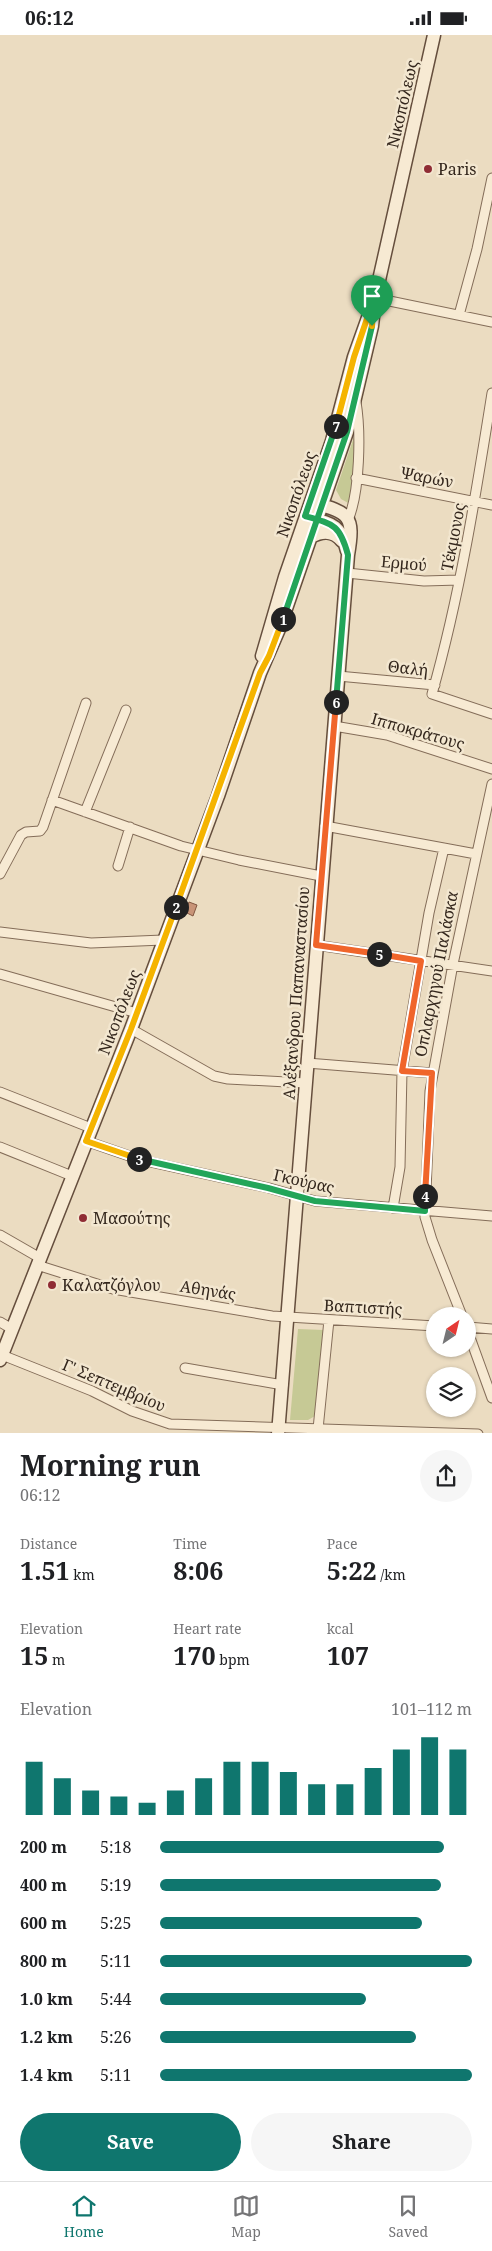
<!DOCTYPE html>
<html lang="en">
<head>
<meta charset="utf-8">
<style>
  :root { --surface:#fff; --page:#f6f6f6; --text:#202124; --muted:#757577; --line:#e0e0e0; --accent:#0f766e }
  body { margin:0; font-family:"Noto Serif",serif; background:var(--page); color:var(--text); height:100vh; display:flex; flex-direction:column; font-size:19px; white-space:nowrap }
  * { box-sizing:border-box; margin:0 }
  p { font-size:16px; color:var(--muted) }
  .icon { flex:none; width:28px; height:28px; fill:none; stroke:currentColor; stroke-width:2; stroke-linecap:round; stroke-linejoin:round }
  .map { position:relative; height:1398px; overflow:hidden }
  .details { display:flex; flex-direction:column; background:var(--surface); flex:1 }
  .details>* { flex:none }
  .needle { width:32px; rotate:35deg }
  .fabs { position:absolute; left:426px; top:1272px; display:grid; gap:10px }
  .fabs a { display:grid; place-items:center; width:50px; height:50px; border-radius:50%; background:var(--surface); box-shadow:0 1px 4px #0004; font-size:25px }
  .pin { position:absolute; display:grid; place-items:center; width:42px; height:42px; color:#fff; margin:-51px -21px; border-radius:50% 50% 50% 0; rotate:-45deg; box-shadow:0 0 5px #0007 }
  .pin .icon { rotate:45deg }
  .km { position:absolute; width:25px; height:25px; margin:-12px; border-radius:50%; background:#222; color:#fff; font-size:14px; line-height:25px; text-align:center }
  .round { display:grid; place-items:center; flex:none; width:52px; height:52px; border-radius:26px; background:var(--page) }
  .overview { display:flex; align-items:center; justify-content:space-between; height:85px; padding:0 20px }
  h1 { font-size:28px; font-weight:700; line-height:38px }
  .metrics { display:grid; grid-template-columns:repeat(3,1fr); gap:8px; height:85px; padding:5px 20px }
  .metrics div { display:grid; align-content:center }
  .metrics b { font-size:25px; font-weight:700 }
  .metrics small { font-size:14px; font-weight:400 }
  .metrics p { font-size:14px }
  .chart { height:140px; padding:10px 20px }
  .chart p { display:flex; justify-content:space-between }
  .chart svg { width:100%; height:90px; margin-top:5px; stroke:var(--accent); stroke-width:6 }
  .cta { display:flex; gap:10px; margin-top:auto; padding:10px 20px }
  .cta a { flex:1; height:58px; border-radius:30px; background:var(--accent); color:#fff; font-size:20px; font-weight:700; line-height:58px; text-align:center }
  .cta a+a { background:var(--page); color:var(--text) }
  ul { padding:0 20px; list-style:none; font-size:16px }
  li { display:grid; grid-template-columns:80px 60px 1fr; align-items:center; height:38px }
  li i { height:12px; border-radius:6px; background:var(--accent) }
  .status { display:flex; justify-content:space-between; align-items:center; height:35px; padding:0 25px; background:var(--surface); direction:ltr }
  .status svg { height:14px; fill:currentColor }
  .tabs { display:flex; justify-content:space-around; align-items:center; height:70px; border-top:1px solid var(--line); background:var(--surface); font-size:14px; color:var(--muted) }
  .tabs a { display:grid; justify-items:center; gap:2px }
  .tabs .current { color:var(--accent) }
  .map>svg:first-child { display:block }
</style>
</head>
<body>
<div class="status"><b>06:12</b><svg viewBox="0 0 49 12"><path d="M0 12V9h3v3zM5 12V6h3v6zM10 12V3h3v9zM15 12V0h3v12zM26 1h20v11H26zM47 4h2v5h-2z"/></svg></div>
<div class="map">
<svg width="492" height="1399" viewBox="0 0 492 1399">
  <rect width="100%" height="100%" fill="#ebdcc1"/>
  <path fill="#c6c995" d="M356 396 350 469 341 464 336 455Z
    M298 1294 324 1295 315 1381 308 1385H290Z"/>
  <path fill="#c89478" stroke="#815640" d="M189 867 197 870 193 881 185 877Z"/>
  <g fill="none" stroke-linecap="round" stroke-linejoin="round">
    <defs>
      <path id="street" d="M375 263 492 287
        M459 280 477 214 492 143
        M492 358C476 459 460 560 432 659L492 679
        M356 443 492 470
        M348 485C360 457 361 397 356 367
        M347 538 424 546 459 545
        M338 641 435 650
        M334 691 387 700 492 734
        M52 765 181 811 239 825 321 841
        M85 777 126 675
        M325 791 476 819
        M118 831 130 792
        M0 839 21 800 26 797 40 796 43 792 86 668
        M0 897 91 908 163 905
        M316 910 492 936
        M0 939 137 978
        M131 994 214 1041 228 1044 306 1048
        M307 1028 432 1038
        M0 1057 91 1093
        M86 1106 141 1125 269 1153 315 1166 492 1181
        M0 1112 72 1141
        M393 1173 400 1132 402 1036 429 878 444 813
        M0 1200 40 1223
        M37 1230 113 1254 272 1281 435 1291
        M462 1281 432 1205 425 1182 430 1056 453 929 492 749
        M0 1287 12 1294
        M468 1292 492 1294
        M468 1297 492 1363
        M2 1320 92 1356 132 1376 170 1389 478 1399
        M185 1333 283 1350
        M318 1394 329 1285"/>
      <path id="secondary" d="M310 483C334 489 341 491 347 516
        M311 502C322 496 333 495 342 506
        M262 621 285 542 332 406 354 322 375 263 434 0
        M0 1325 131 994 218 761 260 638 279 594 347 397 372 291 375 263
        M278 1399 348 520C355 479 349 478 311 467"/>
    </defs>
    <use href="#street" stroke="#846d59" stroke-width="11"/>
    <use href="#secondary" stroke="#654e3d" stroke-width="15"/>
    <use href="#street" stroke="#f7ead3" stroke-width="9"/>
    <use href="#secondary" stroke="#f7ead3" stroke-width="12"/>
  </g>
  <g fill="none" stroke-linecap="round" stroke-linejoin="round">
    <defs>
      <path id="split-1" d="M283 584 347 397 372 291"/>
      <path id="split-2" d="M176 872 260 638 269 621 283 584"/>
      <path id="split-3" d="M139 1124 86 1106 131 994 176 872"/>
      <path id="split-4" d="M139 1124 268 1153 315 1166 425 1176V1161"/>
      <path id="split-5" d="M379 919 421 926 402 1036 432 1038 425 1161"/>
      <path id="split-6" d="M336 667 316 910 379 919"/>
      <path id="split-7" d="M336 391 305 481C334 489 340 490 348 520L336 667"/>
      <path id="split-8" d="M336 391 354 322 374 263 372 291"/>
    </defs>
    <use href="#split-1" stroke="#fff" stroke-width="10"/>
    <use href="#split-2" stroke="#fff" stroke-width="10"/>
    <use href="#split-3" stroke="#fff" stroke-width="10"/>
    <use href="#split-4" stroke="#fff" stroke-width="10"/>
    <use href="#split-5" stroke="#fff" stroke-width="10"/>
    <use href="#split-6" stroke="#fff" stroke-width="10"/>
    <use href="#split-7" stroke="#fff" stroke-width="10"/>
    <use href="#split-8" stroke="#fff" stroke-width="10"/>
    <use href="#split-1" stroke="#22a559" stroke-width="6"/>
    <use href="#split-2" stroke="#f5b400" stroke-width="6"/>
    <use href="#split-3" stroke="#f5b400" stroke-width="6"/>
    <use href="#split-4" stroke="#22a559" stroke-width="6"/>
    <use href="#split-5" stroke="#f0652b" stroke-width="6"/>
    <use href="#split-6" stroke="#f0652b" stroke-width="6"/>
    <use href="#split-7" stroke="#22a559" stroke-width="6"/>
    <use href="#split-8" stroke="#f5b400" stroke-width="6"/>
  </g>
  <g fill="#8f2c34" stroke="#f3e7d0" stroke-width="2">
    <circle cx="428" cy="134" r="5"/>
    <circle cx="83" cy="1183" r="5"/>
    <circle cx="52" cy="1250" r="5"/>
  </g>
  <g text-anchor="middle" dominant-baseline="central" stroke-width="5" stroke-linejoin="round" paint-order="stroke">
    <g font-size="16" fill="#34271d" stroke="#f3e7d0">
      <text transform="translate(402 69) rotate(-77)">Νικοπόλεως</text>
      <text transform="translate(427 442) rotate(11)">Ψαρών</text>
      <text transform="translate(296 459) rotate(-71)">Νικοπόλεως</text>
      <text transform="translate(453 502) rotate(-79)">Τέκμονος</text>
      <text transform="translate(404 528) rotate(5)">Ερμού</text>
      <text transform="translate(408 633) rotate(6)">Θαλή</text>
      <text transform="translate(418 696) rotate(16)">Ιπποκράτους</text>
      <text transform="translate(436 939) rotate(-79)">Οπλαρχηγού Παλάσκα</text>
      <text transform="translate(296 958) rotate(-86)">Αλέξανδρου Παπαναστασίου</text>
      <text transform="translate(119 977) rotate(-69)">Νικοπόλεως</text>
      <text transform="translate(304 1146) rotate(13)">Γκούρας</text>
      <text transform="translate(208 1255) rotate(9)">Αθηνάς</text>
      <text transform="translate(363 1272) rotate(3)">Βαπτιστής</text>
      <text transform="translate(114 1350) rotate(23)">Γ' Σεπτεμβρίου</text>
    </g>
    <g font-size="16" fill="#34271d" stroke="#f3e7d0" text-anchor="start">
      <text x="438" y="134">Paris</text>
      <text x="93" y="1183">Μασούτης</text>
      <text x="62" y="1250">Καλατζόγλου</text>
    </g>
  </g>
</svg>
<div class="fabs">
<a><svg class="needle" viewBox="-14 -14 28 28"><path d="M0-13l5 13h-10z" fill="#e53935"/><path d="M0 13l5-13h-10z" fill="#757577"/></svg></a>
<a><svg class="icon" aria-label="layers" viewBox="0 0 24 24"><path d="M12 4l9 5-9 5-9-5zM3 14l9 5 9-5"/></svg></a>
</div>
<div class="pin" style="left:372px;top:291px;background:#1e9e55"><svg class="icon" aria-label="arrive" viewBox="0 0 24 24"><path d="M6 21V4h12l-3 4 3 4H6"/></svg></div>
<b class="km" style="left:283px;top:584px">1</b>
<b class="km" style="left:176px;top:872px">2</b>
<b class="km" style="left:139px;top:1124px">3</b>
<b class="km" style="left:425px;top:1161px">4</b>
<b class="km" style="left:379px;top:919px">5</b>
<b class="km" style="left:336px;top:667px">6</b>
<b class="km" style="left:336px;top:391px">7</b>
</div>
<section class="details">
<div class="overview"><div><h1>Morning run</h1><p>06:12</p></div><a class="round"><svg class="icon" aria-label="share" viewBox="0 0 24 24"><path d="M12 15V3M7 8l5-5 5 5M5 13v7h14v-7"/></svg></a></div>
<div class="metrics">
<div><p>Distance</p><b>1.51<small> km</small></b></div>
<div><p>Time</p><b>8:06</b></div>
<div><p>Pace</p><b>5:22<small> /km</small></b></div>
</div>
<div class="metrics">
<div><p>Elevation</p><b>15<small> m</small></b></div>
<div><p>Heart rate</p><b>170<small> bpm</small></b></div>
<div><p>kcal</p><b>107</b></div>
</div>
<div class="chart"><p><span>Elevation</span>101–112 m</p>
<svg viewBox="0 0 160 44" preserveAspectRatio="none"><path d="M5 44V18M15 44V26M25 44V32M35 44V35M45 44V38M55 44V32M65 44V26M75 44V18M85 44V18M95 44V23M105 44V29M115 44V29M125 44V21M135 44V12M145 44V6M155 44V12"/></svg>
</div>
<ul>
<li><b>200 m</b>5:18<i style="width:91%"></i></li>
<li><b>400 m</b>5:19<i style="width:90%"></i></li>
<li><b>600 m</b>5:25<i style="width:84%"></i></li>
<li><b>800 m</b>5:11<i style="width:100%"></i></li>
<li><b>1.0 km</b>5:44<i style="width:66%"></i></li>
<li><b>1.2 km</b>5:26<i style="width:82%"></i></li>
<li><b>1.4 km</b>5:11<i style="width:100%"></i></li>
</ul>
<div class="cta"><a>Save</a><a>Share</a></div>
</section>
<nav class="tabs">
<a class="current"><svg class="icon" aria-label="home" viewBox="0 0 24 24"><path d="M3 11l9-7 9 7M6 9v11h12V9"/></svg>Home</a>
<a><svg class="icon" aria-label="map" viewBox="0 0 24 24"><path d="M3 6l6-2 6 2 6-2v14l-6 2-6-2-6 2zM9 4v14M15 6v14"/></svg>Map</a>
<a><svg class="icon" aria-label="saved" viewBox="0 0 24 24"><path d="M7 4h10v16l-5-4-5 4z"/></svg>Saved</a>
</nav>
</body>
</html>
